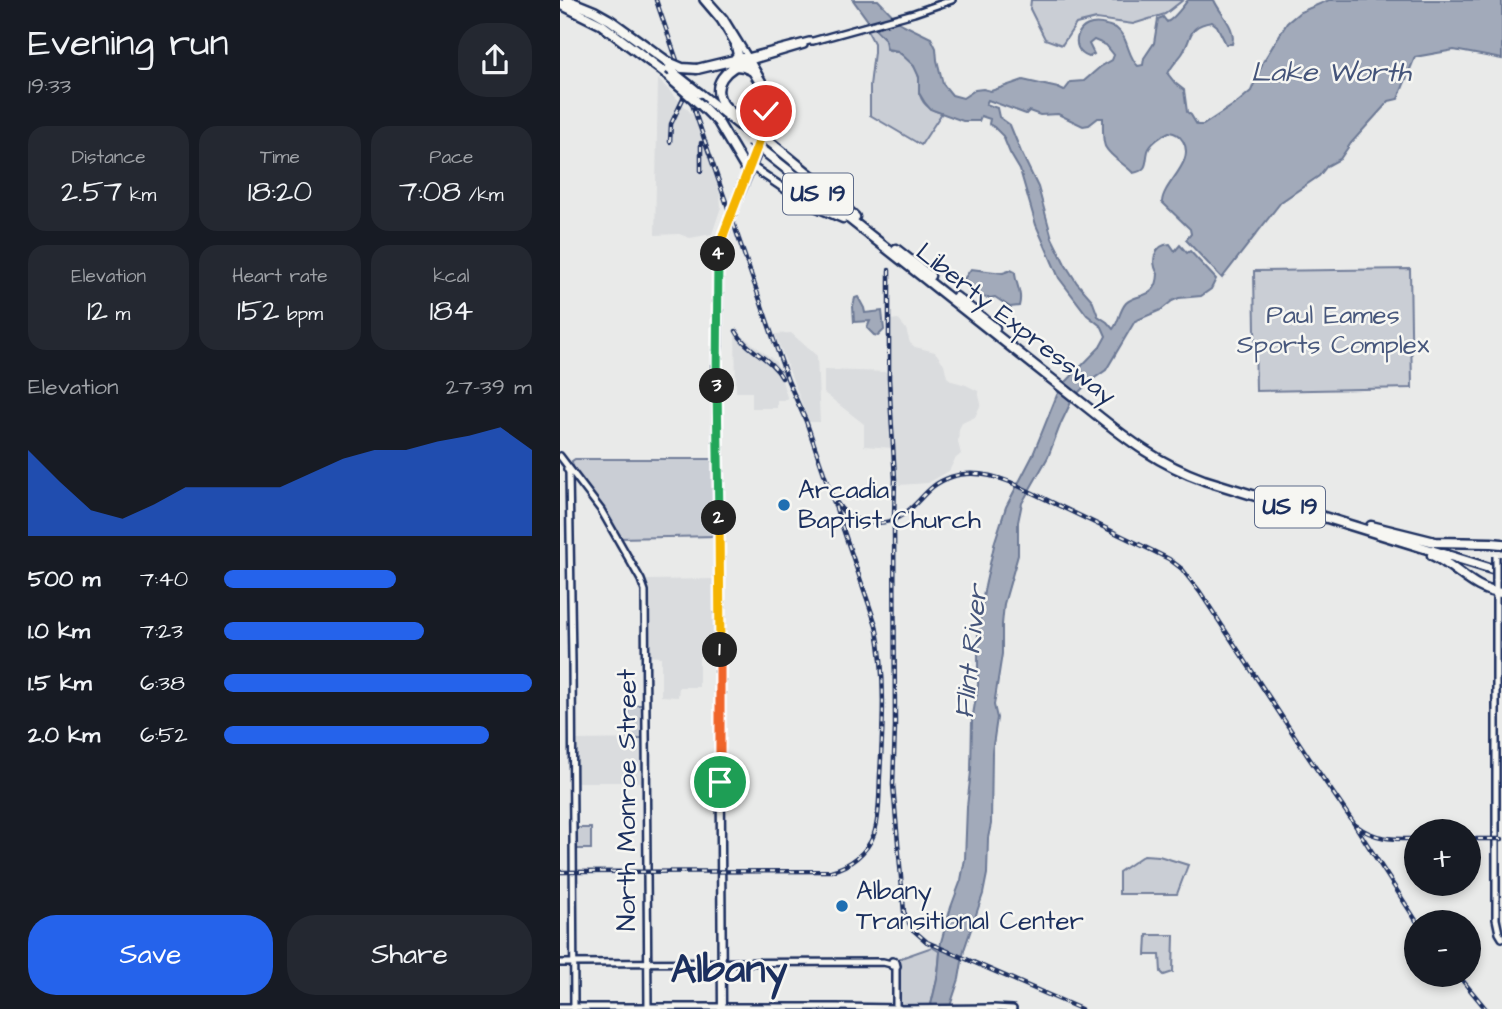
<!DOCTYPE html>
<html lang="en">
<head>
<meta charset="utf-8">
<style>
  :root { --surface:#171b24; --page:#242831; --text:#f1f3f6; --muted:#9ea1a6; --accent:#2563eb }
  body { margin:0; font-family:"Architects Daughter",sans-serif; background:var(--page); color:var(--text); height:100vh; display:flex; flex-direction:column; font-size:26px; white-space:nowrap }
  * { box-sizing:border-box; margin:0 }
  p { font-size:23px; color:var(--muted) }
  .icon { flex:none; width:38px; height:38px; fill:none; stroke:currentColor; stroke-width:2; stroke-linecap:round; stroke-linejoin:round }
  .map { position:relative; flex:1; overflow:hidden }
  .sheet { display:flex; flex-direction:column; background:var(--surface); width:560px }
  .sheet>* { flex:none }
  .controls { position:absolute; left:844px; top:819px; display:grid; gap:14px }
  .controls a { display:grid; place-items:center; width:77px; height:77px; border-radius:50%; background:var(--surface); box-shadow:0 4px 10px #0003; font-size:35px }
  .pin { position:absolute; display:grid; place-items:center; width:60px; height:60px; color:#fff; margin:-30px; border:4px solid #fff; border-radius:50%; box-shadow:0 2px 7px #0007 }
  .km { position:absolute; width:35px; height:35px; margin:-18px; border-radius:50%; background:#222; color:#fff; font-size:19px; line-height:35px; text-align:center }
  .round { display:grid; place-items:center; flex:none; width:74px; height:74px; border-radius:28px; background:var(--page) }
  .headline { display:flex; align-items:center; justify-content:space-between; height:119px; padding:0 28px }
  h1 { font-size:38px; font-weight:600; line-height:52px }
  .stats { display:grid; grid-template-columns:repeat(3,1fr); gap:10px; height:119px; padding:7px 28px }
  .stats div { display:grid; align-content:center; border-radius:18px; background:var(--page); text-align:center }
  .stats b { font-size:30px; font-weight:600 }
  .stats small { font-size:19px; font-weight:400 }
  .stats p { font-size:19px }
  .chart { height:196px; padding:14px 28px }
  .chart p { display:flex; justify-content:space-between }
  .chart svg { width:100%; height:126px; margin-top:7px; fill:var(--accent); opacity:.7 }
  .button { display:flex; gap:14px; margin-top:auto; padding:14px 28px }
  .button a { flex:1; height:80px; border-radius:28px; background:var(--accent); color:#fff; font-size:28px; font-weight:600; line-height:80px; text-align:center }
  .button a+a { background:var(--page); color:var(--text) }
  ul { padding:0 28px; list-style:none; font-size:23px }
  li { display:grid; grid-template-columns:112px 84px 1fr; align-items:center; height:52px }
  li i { height:18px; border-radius:9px; background:var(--accent) }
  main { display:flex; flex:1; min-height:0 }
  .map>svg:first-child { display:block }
</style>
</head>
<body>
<main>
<section class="sheet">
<div class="headline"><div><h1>Evening run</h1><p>19:33</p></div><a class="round"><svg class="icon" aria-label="share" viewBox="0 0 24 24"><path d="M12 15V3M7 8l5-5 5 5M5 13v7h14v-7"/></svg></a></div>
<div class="stats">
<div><p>Distance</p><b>2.57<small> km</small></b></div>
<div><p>Time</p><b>18:20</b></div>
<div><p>Pace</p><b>7:08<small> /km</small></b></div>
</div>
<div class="stats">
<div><p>Elevation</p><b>12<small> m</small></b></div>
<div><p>Heart rate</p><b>152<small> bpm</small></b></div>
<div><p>kcal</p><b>184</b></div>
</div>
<div class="chart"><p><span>Elevation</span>27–39 m</p>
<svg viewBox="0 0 160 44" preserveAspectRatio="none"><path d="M0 44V14L10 25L20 35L30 38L40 33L50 27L60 27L70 27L80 27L90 22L100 17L110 14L120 14L130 11L140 9L150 6L160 14V44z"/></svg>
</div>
<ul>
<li><b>500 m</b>7:40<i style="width:56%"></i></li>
<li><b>1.0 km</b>7:23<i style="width:65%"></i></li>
<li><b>1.5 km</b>6:38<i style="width:100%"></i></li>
<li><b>2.0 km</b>6:52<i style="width:86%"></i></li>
</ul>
<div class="button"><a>Save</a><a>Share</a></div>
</section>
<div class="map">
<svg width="942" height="1009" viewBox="0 0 942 1009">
  <rect width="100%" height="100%" fill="#e9eae9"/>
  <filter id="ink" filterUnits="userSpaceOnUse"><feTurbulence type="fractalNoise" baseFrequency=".0143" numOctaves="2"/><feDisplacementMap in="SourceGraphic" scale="14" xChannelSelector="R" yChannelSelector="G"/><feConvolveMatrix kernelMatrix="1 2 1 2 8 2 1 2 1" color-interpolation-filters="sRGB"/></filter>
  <g filter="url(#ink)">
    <path fill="#dadcde" d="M98 79 134 116 160 193 161 207 152 234 130 238 119 234 95 235Z
      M338 319 346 329 350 343 355 347 375 352 384 364 387 377 392 381 406 385 418 391 421 404 415 417 402 423 399 429 398 442 401 454 395 459 389 471 368 483 339 485 333 448 304 446V424L264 393V370L329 372 331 320Z
      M175 330 216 362 228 400H217V408H192V392H176Z
      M231 333 257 356 260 422H249L215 334Z
      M156 579V644H145L144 656H139V687H119L118 697 101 696V657L87 656V580Z
      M86 739V782H12L13 740Z"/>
    <path fill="#caced5" stroke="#727e9a" stroke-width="2" d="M471 0H623L605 14 573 24 536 19 516 24 502 45 485 39 470 9Z
      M312 26 325 39 326 46 329 50C341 51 354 62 358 74 360 79 359 85 359 91 361 103 370 110 382 113L361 145 310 115V86L314 52V43L306 28Z
      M850 269 852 388 696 391 694 271Z
      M15 459H155L157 536 57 538C46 521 12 478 12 461Z
      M68 705H85L86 739H68Z
      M16 828H31V849H16Z
      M584 855 599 856 628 865 617 894H559V872Z
      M587 935H614L613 972 604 975 601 972 600 955H586Z
      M372 947 380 952C379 972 375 990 370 1009H339L338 959Z"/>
    <path fill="#a2aaba" stroke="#6c7995" stroke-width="2" d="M293 0H318L340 23 371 38 376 48 377 60 383 84 392 95 403 98 415 90 423 89 431 91 463 80 498 88 504 91 511 82 524 81 540 67 552 60 554 55 546 45 534 40 529 44 534 54 529 57C507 50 516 16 546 25 547 25 555 28 556 28 569 38 567 56 578 66L583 65 584 58 594 43 598 19 603 17 607 22C615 18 622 7 628 0H654C660 14 677 28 672 44H666L657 26 652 22C626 26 633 38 622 54 617 61 611 66 608 74L615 83 624 90 627 112 631 115 637 125H643L678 102 691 91 703 62 727 23 740 12 769 0H942V59L894 50 855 57 838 99 829 101 791 143 780 159 767 166 759 176 721 202 662 278 626 240 631 234 630 229 602 202C603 183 636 162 623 141 619 135 616 133 609 132 602 135 590 144 588 151 585 163 589 170 573 173 566 165 551 157 546 148 542 143 543 125 543 118H538L529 125 523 126 498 114 480 115 469 111 466 114 428 100 426 104 437 108 439 117 450 125 461 152 478 187 492 238 505 264 517 283 532 300 538 316 547 322 553 329C559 322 559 311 566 303 578 292 597 300 598 274 591 262 593 245 610 244L615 251 620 245 627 253 630 251 656 279 651 289 641 296 619 298 612 301 601 310 575 321 546 370 529 382 513 398 501 423 488 457 462 503 458 522V555L444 604 442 625V654L434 705 437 718 432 752 431 824 428 838 427 874 423 894 404 950 399 979 389 1009H370L378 975 381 942 391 907 401 880 405 859 407 807 411 771 412 721 418 685V634L424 591 435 541 446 507 472 457 497 395 505 383 540 347 546 336 542 327 527 315 499 278 476 225 460 170 450 153 443 136 434 127 429 124 430 119 421 116 419 121H403L370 109 365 103 359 93V77L354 66 338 51 327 49 325 39 309 22Z
      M411 269 443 273 451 270 455 272C455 284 463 292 459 306L450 307 435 297C414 301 416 291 404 279Z
      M298 297 304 308 305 313 322 311 324 330 318 336 314 335 307 328 310 321 294 322 293 306 295 298Z"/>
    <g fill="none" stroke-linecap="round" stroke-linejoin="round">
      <defs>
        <path id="secondary" d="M143 0 160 20 177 48
          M148 0 164 18 188 57 249 41H253L354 13 392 0
          M190 61 244 45
          M0 456 41 510 81 580 85 591 88 1009
          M7 469 9 472 12 662 14 1009
          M936 580V919L939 933 942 938
          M332 961 336 962 337 966H332Z
          M0 963 323 962 331 964
          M336 966V1009
          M0 1007H277L339 1008
          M338 1009 433 1008 453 1009"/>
        <path id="primary" d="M188 57 207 90 210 102V114L203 140 175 205C184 170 216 127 203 91 198 79 190 69 183 58Z
          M191 166 241 200
          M158 347 156 369 159 511 162 1009"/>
        <path id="motorway" d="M7 0 34 11 50 20 108 62
          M0 4 42 25 112 78
          M173 61 178 55 176 46
          M186 62C168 67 148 85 164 105 172 115 186 123 196 131
          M177 66 184 67 191 70
          M137 69 183 58
          M139 93 192 135
          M142 106 158 122 187 171
          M210 142 254 178 295 217
          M205 152 532 411C568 440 599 464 644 480L942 572
          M241 200 283 218
          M336 249 370 276
          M396 297 435 328
          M811 526 875 542 931 543 942 544
          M872 555C895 565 915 592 942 593"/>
      </defs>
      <use href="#secondary" stroke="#1b2f5e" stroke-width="10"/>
      <use href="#primary" stroke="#1b2f5e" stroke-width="11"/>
      <use href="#motorway" stroke="#1b2f5e" stroke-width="13"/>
      <use href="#secondary" stroke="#f6f6f2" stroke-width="5"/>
      <use href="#primary" stroke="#f6f6f2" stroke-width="6"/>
      <use href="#motorway" stroke="#f6f6f2" stroke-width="8"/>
      <defs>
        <path id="rail" d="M110 142 111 124 123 99 124 86
          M141 171V143
          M329 270V379L335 479 334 519 335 726 333 785 344 912 352 929 367 942 521 1009
          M176 331C186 351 211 357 222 378
          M277 503C290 525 323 529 344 514 362 501 367 485 391 477 411 470 432 475 450 482L593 551 609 559 622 569 640 592 749 758 793 822 857 922
          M797 826C815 840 835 839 856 839
          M908 839H942
          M0 872 271 871C290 866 307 853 314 834 320 816 319 794 320 775 323 725 326 674 316 625L246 421 228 381 96 0
          M898 975 926 1009"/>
      </defs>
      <use href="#rail" stroke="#1b2f5e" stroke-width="4.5"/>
      <use href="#rail" stroke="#f6f6f2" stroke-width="2" stroke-dasharray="5" stroke-linecap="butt"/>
      <defs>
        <path id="secondary-bridge" d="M936 580V556"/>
        <path id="primary-bridge" d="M158 347V252L175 205"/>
        <path id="motorway-bridge" d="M108 62 122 68 137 69
          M109 69 139 93
          M111 79 142 106
          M196 131 210 142
          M190 141 205 152"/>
      </defs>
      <use href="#secondary-bridge" stroke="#1b2f5e" stroke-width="10" stroke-linecap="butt"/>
      <use href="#primary-bridge" stroke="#1b2f5e" stroke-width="11" stroke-linecap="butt"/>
      <use href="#motorway-bridge" stroke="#1b2f5e" stroke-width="13" stroke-linecap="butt"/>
      <use href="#secondary-bridge" stroke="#f6f6f2" stroke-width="5"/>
      <use href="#primary-bridge" stroke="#f6f6f2" stroke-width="6"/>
      <use href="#motorway-bridge" stroke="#f6f6f2" stroke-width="8"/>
    </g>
  </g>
  <g fill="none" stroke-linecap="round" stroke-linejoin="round" filter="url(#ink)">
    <defs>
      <path id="split-1" d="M160 650V782"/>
      <path id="split-2" d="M159 518 160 650"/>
      <path id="split-3" d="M157 386 159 518"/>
      <path id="split-4" d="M157 386 158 254"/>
      <path id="split-5" d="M158 254 164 233 202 134 206 111"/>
    </defs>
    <use href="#split-1" stroke="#fff" stroke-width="14"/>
    <use href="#split-2" stroke="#fff" stroke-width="14"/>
    <use href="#split-3" stroke="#fff" stroke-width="14"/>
    <use href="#split-4" stroke="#fff" stroke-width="14"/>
    <use href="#split-5" stroke="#fff" stroke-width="14"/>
    <use href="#split-1" stroke="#f0652b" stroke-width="9"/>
    <use href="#split-2" stroke="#f5b400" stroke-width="9"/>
    <use href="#split-3" stroke="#22a559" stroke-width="9"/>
    <use href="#split-4" stroke="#22a559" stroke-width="9"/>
    <use href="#split-5" stroke="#f5b400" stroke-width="9"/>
  </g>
  <g fill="#1f6fb2" stroke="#f6f6f2" stroke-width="2.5">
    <circle cx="224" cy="505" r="7"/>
    <circle cx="282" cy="906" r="7"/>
  </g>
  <g text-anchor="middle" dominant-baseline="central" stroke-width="5" stroke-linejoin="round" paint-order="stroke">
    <g fill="#f6f6f2" stroke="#5d6b8a" stroke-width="2">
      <rect x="223" y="173.5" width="70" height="41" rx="5"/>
      <rect x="695" y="486.5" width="70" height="41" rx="5"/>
    </g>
    <g font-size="24" font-weight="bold" fill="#1b2f5e">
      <text x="258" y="194">US 19</text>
      <text x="730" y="507">US 19</text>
    </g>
    <g font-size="26" fill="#47577c" stroke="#f6f6f2">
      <text x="773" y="315">Paul Eames<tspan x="773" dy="30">Sports Complex</tspan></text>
    </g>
    <g font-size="26" fill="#1b2f5e" stroke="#f6f6f2">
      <text transform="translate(456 324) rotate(38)">Liberty Expressway</text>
      <text transform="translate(67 800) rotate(-90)">North Monroe Street</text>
    </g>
    <g font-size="26" fill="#1b2f5e" stroke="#f6f6f2" text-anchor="start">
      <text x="238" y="490">Arcadia<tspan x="238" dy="30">Baptist Church</tspan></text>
      <text x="296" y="891">Albany<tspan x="296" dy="30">Transitional Center</tspan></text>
    </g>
    <g font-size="28" font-style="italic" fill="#44547a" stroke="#f6f6f2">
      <text x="771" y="72">Lake Worth</text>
      <text transform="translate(411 652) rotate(-84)">Flint River</text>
    </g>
    <g font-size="40" font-weight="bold" fill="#1b2f5e" stroke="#f6f6f2">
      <text x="169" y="970">Albany</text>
    </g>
  </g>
</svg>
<div class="controls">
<a>+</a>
<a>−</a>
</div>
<div class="pin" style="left:160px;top:782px;background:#1e9e55"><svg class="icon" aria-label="arrive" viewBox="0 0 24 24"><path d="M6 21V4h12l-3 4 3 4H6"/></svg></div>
<div class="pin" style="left:206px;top:111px;background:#d93025"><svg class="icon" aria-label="check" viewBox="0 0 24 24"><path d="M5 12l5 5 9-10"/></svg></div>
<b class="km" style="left:160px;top:650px">1</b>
<b class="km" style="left:159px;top:518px">2</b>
<b class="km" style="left:157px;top:386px">3</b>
<b class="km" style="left:158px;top:254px">4</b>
</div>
</main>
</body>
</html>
